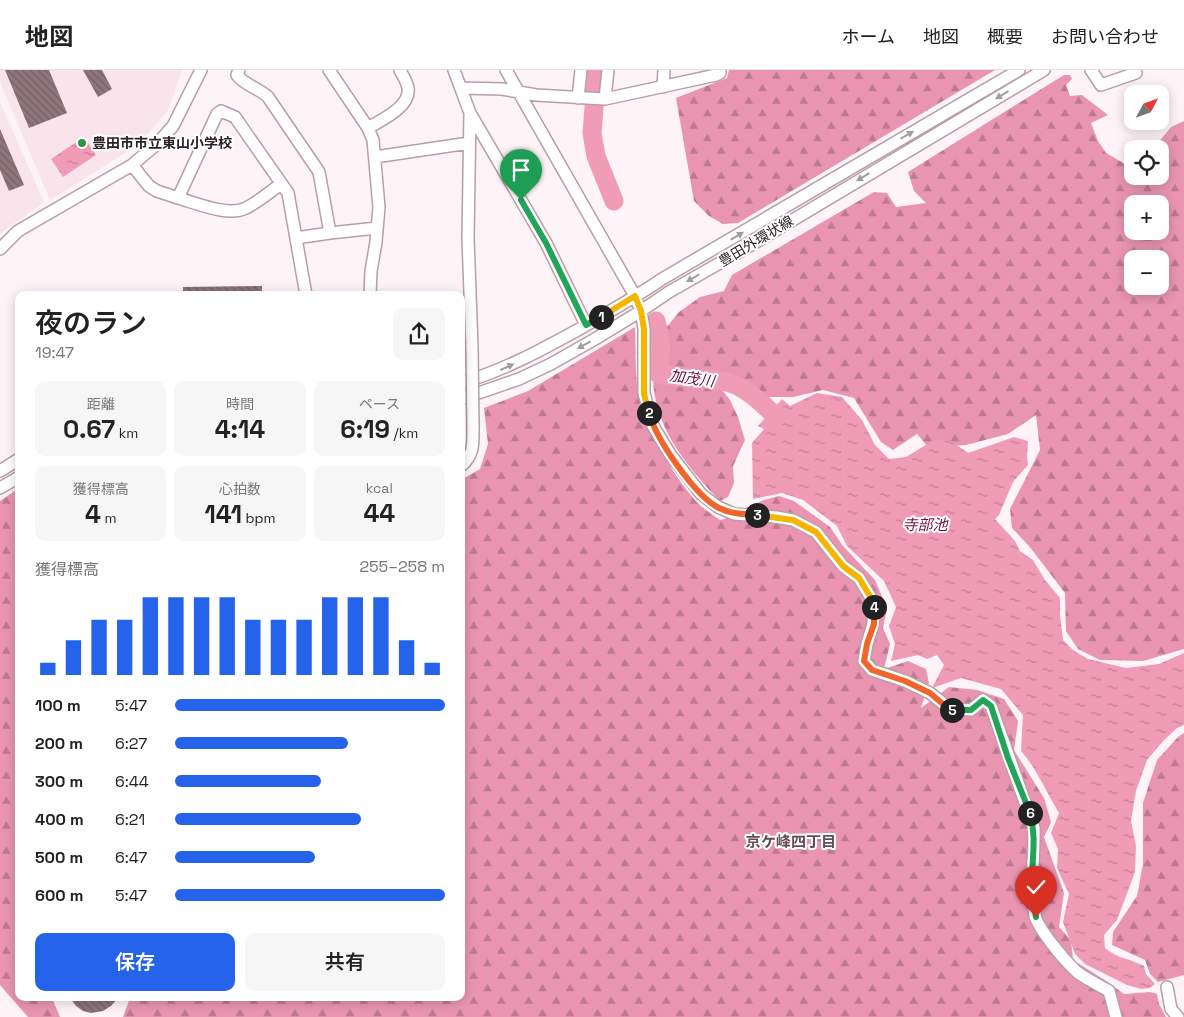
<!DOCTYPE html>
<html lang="ja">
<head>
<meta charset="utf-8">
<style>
  :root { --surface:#fff; --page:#f6f6f6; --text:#222; --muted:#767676; --line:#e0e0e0; --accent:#2563eb }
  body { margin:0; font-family:"Space Grotesk","Noto Sans JP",sans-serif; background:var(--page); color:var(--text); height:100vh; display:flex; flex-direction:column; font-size:19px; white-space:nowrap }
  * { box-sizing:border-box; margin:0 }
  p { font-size:16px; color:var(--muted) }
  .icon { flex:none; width:28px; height:28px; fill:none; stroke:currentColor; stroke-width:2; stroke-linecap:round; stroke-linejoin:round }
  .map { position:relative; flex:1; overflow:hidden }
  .details { position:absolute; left:15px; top:221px; width:450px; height:710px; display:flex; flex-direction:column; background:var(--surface); border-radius:10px; box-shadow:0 2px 12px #0003 }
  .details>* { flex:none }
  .needle { width:32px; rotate:49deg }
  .controls { position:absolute; left:1124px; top:15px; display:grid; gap:10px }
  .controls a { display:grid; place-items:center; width:45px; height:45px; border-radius:10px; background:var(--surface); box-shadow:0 2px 12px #0003; font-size:25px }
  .pin { position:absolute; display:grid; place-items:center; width:42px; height:42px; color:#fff; margin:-51px -21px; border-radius:50% 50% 50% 0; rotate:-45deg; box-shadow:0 0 5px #0007 }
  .pin .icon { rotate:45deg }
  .km { position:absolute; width:25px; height:25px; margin:-12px; border-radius:50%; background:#222; color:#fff; font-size:14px; line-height:25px; text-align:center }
  .round { display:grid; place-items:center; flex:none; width:52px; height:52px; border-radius:10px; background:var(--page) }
  .headline { display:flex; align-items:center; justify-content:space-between; height:85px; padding:0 20px }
  h1 { font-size:28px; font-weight:600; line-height:38px }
  .metrics { display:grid; grid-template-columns:repeat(3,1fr); gap:8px; height:85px; padding:5px 20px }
  .metrics div { display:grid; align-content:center; border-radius:10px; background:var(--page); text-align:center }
  .metrics b { font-size:25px; font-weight:600 }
  .metrics small { font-size:14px; font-weight:400 }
  .metrics p { font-size:14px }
  .chart { height:140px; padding:10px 20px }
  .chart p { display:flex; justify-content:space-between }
  .chart svg { width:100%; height:90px; margin-top:5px; stroke:var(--accent); stroke-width:6 }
  .button { display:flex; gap:10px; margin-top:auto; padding:10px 20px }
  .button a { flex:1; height:58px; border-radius:10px; background:var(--accent); color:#fff; font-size:20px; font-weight:600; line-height:58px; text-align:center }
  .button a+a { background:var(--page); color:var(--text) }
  ul { padding:0 20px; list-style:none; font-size:16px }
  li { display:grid; grid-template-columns:80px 60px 1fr; align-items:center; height:38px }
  li i { height:12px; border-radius:6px; background:var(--accent) }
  header { display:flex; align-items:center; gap:30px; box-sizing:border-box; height:70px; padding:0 25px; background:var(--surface); border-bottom:1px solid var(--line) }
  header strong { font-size:24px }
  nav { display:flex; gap:28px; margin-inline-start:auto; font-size:18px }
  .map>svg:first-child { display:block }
</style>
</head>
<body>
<header>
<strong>地図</strong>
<nav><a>ホーム</a><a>地図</a><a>概要</a><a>お問い合わせ</a></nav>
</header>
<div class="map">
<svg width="1184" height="947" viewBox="0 0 1184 947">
  <defs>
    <pattern id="forest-firs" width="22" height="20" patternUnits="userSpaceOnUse" patternTransform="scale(1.25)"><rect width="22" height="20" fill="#e995b1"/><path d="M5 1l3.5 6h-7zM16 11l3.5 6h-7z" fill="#bd7990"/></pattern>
    <pattern id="water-ripples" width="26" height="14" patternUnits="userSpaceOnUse" patternTransform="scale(1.25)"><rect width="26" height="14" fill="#f09cb7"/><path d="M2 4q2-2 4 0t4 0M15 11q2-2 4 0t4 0" fill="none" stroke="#c37f95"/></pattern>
    <pattern id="building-back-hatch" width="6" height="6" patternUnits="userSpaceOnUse" patternTransform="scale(1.25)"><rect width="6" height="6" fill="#8f767d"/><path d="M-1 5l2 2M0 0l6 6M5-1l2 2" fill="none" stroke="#756066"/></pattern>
  </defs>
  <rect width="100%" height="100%" fill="#fef3f6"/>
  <path fill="#fae4eb" d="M0 0H182L168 40 149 63 125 83 50 130 0 12Z
    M0 32 44 132 0 164Z"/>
  <path fill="url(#forest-firs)" fill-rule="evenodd" d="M729 0H995L738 153 723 154 709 146 694 131 676 28 727 8Z
    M1064 5H1070L1072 9 1066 15 1070 26 1082 25 1108 45 1091 53 1098 71 1106 83 1132 98V106H1160V79H1153L1171 57 1184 51V579L1143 591 1100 590 1078 579 1066 561 1065 523 1029 476 1012 458 1010 439 1040 380 1036 345 1008 364 966 375 928 377 917 364 893 380 881 372 854 328 823 320 793 327H768L733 307 707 302 662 300 666 258 679 242 700 227 724 221 732 205 874 122 887 123 896 137 926 133 914 121 908 102ZM1132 134H1160V161H1132ZM1132 189H1160V216H1132Z
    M635 257C636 278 635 302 638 323 645 357 676 412 701 436 707 441 714 446 720 450L735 446 746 438 764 430 779 426 794 431 830 457 843 476 875 510 887 538 883 558 890 574 884 599 908 591 926 599 929 613 921 638 949 617 977 620 1004 629 1018 651 1014 680 1044 728 1051 752 1044 767 1064 823 1059 857 1071 870 1073 890 1108 912 1124 924 1150 922 1157 924 1159 934 1166 947H123L130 928H461V717L463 714 461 705V410L480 399 488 374 484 338 528 321Z
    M653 308 718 315 730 330 738 347 745 370 733 396 734 413 728 427 720 431C687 397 654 357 653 308Z
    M19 418V928H52L60 947H28L0 915V431Z
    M1184 663V905L1158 912 1150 904 1145 890 1112 875 1113 862 1137 826 1143 794V733L1157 690 1178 667Z"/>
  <path fill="url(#water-ripples)" d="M84 67 96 85 63 107 51 89Z
    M817 323 842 327 862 350 875 375 889 389 906 387 934 370 951 371 968 383 1014 367 1028 371 1027 387 1028 395 1013 412 999 445 995 449 1015 471 1020 481 1033 490 1045 510 1060 528V545L1063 570 1073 580 1088 589 1126 598 1159 594 1184 583V655L1177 658 1164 670 1147 690 1136 721 1131 751 1136 776 1135 802 1117 850 1104 865 1105 878C1116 888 1131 889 1144 896L1146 904 1155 914 1150 918 1141 919 1127 915 1085 894 1075 884 1063 852 1069 824 1057 798 1058 779 1051 763 1059 743C1046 722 1037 699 1021 681L1023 645 1001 619 961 608 932 618 944 595 937 585 927 589 918 585 891 591 895 574 889 556 896 537 884 511 847 476 837 456 803 430 782 423 753 429 752 373 764 359 758 356 782 329 790 336Z"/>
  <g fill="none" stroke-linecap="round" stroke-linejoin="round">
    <path stroke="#f09cb7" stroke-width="19" d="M597 0 592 63 596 86 614 131
      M656 251C662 273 662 280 657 303 680 311 707 306 730 313 746 318 760 331 771 342"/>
  </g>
  <path fill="url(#building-back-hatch)" d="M5 0H49L67 43 29 58Z
    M83 0H102L112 19 98 27Z
    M0 59 24 115 9 121 0 100Z
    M262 216V225H183V217Z
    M70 928H118L111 936 103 941 91 943 83 941 76 936Z"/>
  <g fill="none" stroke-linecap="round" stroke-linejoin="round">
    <defs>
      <path id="minor" d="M239 0 237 5C244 15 259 18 268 27L319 102 330 163 296 168
        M329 0 368 58 373 70 379 137 376 172 371 201 370 225
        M454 0 470 43 546 173 586 255
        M506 0 635 226 641 241 644 259V323L653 356 670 384 701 424 718 437 734 444 776 447 793 450 816 462 843 496 859 508 874 533 873 554 867 574 864 591 872 600 905 611 930 623 950 639 971 640 983 630 991 636 1034 758C1035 787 1029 817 1035 846 1039 860 1065 891 1076 901 1082 907 1101 916 1109 921L1116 947
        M1091 0 1101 15 1136 3
        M663 17 664 0
        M462 18 502 19 536 25 605 29 716 5 720 3V0
        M578 28 581 0
        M605 29 608 0
        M470 43 468 168 472 277
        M368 58C381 50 411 37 408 18 407 12 403 6 400 0
        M375 87 469 73
        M132 95 149 116 157 121 178 128 217 44 221 41 235 47 288 123 306 225
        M178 128C196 133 228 147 246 138 258 132 270 122 281 114
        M330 163 377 158
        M0 179 18 161 132 95 157 74 173 56 201 0
        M461 313C505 300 543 279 583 257 610 241 636 227 662 209L1019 0
        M461 329 519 309 551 294 595 269 641 241 669 222 746 178 1044 0
        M461 396C474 385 473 374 473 358
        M0 401 19 389
        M0 418 19 407
        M1167 917 1171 939 1178 947"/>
    </defs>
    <use href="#minor" stroke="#b89ea5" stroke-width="14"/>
    <use href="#minor" stroke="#fff" stroke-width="11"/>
    <defs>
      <path id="minor-bridge" d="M472 277 473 358"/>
    </defs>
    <use href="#minor-bridge" stroke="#b89ea5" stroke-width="14" stroke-linecap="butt"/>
    <use href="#minor-bridge" stroke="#fff" stroke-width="11"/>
  </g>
  <defs><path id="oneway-solid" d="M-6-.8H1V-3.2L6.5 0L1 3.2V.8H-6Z" transform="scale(1.25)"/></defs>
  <g fill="#a09c9d">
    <use href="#oneway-solid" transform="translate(1002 25) rotate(149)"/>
    <use href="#oneway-solid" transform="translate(907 65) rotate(-30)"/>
    <use href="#oneway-solid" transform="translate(863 107) rotate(149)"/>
    <use href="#oneway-solid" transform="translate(737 166) rotate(-31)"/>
    <use href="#oneway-solid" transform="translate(693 208) rotate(150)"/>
    <use href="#oneway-solid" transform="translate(584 275) rotate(151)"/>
    <use href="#oneway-solid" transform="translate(507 297) rotate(-25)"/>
  </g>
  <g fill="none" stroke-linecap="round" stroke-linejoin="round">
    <defs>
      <path id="split-1" d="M521 130 546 173 586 255 601 247"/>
      <path id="split-2" d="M601 247 635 226 641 241 644 259V324L649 343"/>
      <path id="split-3" d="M649 343C656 369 695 426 719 438 731 444 743 444 757 445"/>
      <path id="split-4" d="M757 445 793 450 816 462 843 496 859 508 874 533V537"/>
      <path id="split-5" d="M874 537V554L867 574 864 591 872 600 905 611 930 623 950 640H952"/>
      <path id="split-6" d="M952 640H971L983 630 991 636 1008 688 1030 743"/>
      <path id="split-7" d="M1030 743C1036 766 1033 782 1032 805 1032 819 1034 833 1036 847"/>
    </defs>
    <use href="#split-1" stroke="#fff" stroke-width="10"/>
    <use href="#split-2" stroke="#fff" stroke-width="10"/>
    <use href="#split-3" stroke="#fff" stroke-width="10"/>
    <use href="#split-4" stroke="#fff" stroke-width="10"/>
    <use href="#split-5" stroke="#fff" stroke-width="10"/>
    <use href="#split-6" stroke="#fff" stroke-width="10"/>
    <use href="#split-7" stroke="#fff" stroke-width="10"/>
    <use href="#split-1" stroke="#22a559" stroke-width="6"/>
    <use href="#split-2" stroke="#f5b400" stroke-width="6"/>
    <use href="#split-3" stroke="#f0652b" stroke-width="6"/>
    <use href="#split-4" stroke="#f5b400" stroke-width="6"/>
    <use href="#split-5" stroke="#f0652b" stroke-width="6"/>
    <use href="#split-6" stroke="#22a559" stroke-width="6"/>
    <use href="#split-7" stroke="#22a559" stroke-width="6"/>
  </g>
  <circle fill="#2b9248" stroke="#fff" stroke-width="2" cx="82" cy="73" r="5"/>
  <g text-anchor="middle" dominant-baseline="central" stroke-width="4" stroke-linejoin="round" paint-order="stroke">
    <g font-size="14" font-weight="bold" fill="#2c2225" stroke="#fff" text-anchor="start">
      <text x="92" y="73">豊田市市立東山小学校</text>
    </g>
    <g font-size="14" fill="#2c2225" stroke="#fff">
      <text transform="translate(756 171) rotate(-31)">豊田外環状線</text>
    </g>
    <g font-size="15" font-style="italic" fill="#710d3c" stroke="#fff">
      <text transform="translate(692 308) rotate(8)">加茂川</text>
      <text x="925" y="454">寺部池</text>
    </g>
    <g font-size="15" font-weight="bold" fill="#644d54" stroke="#fff">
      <text x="791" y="771">京ケ峰四丁目</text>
    </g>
  </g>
</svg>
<div class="controls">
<a><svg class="needle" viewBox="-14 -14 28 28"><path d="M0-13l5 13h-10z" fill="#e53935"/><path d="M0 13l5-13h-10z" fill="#767676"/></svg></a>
<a><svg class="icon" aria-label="locate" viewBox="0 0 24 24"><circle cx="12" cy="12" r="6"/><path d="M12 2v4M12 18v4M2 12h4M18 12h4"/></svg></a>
<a>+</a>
<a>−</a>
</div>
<div class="pin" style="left:521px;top:130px;background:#1e9e55"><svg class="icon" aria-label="arrive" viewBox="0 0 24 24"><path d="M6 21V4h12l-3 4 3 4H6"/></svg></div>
<div class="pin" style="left:1036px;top:847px;background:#d93025"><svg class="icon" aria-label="check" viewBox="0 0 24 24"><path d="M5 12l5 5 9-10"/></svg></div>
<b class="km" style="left:601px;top:247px">1</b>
<b class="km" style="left:649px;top:343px">2</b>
<b class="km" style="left:757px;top:445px">3</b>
<b class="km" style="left:874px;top:537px">4</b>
<b class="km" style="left:952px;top:640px">5</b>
<b class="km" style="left:1030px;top:743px">6</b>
<section class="details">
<div class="headline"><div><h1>夜のラン</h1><p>19:47</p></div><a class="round"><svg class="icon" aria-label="share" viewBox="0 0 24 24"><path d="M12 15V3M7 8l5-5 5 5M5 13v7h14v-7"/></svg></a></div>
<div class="metrics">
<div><p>距離</p><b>0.67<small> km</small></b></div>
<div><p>時間</p><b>4:14</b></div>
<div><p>ペース</p><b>6:19<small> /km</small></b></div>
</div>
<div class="metrics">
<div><p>獲得標高</p><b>4<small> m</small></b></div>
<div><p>心拍数</p><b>141<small> bpm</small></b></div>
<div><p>kcal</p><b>44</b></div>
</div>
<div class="chart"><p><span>獲得標高</span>255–258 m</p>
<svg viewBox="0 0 160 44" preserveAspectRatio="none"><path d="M5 44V38M15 44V27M25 44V17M35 44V17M45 44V6M55 44V6M65 44V6M75 44V6M85 44V17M95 44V17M105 44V17M115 44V6M125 44V6M135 44V6M145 44V27M155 44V38"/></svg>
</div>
<ul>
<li><b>100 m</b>5:47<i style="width:100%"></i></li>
<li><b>200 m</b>6:27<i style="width:64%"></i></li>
<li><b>300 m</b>6:44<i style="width:54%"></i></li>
<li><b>400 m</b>6:21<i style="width:69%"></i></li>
<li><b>500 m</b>6:47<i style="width:52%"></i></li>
<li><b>600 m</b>5:47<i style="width:100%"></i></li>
</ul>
<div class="button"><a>保存</a><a>共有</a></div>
</section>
</div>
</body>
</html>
